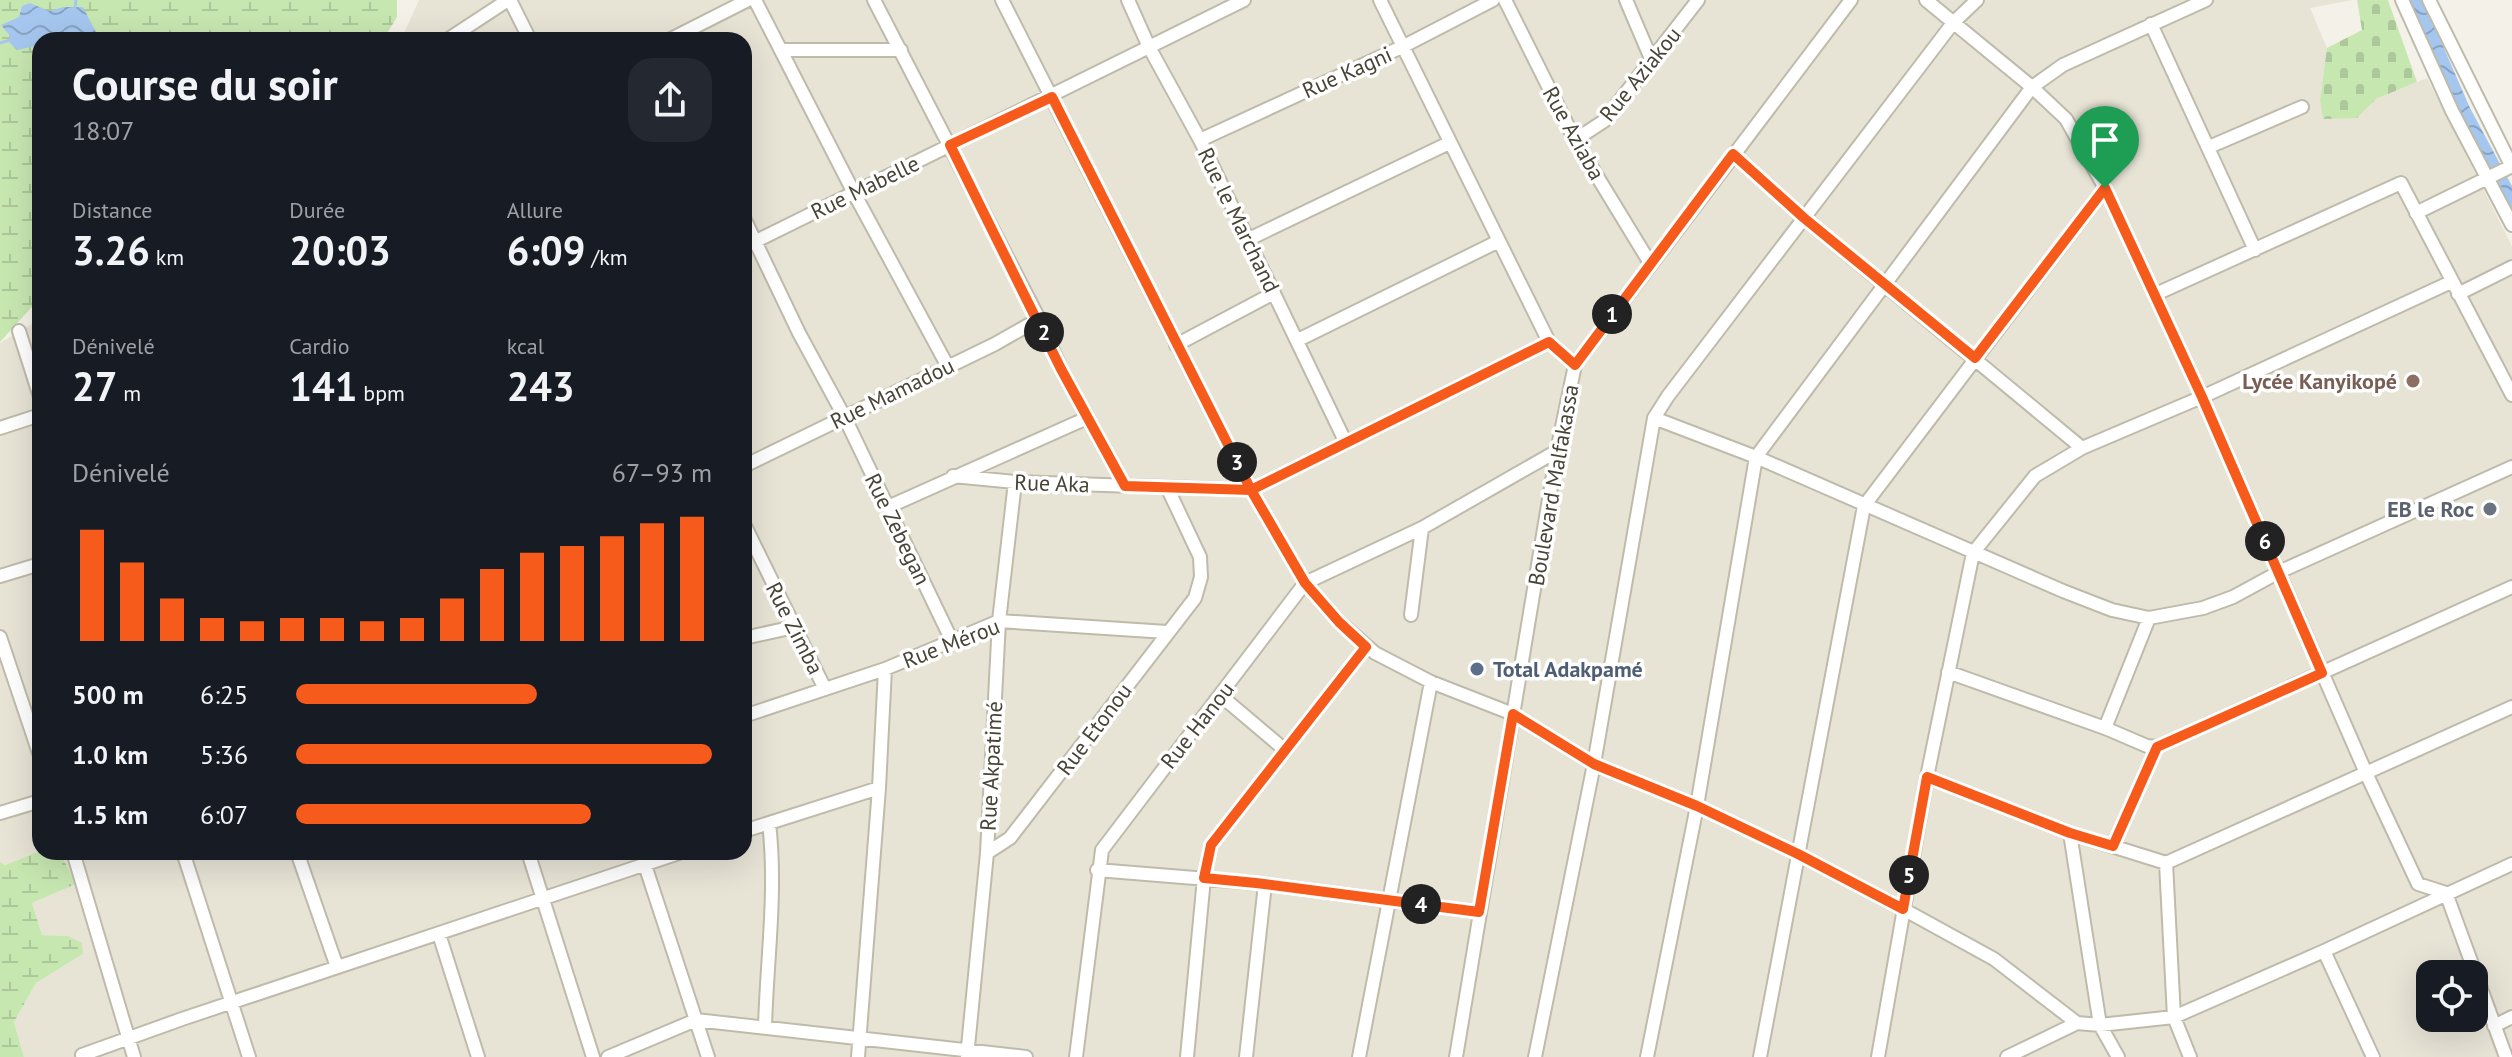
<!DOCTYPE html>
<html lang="fr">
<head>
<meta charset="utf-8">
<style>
  :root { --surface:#171b24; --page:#242831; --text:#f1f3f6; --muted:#9ea1a6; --accent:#f65b1c }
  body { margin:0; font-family:"PT Sans",sans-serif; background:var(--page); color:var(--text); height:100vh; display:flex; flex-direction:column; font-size:30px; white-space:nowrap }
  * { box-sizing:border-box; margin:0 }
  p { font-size:26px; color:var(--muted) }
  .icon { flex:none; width:44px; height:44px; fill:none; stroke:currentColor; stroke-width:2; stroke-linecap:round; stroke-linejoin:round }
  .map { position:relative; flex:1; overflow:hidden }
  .sheet { position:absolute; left:32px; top:32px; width:720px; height:828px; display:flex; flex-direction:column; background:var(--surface); border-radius:24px; box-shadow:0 8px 32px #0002 }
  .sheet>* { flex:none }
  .buttons { position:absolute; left:2416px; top:960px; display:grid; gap:16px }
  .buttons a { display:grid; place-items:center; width:72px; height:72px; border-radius:16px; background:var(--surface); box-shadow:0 8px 32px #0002; font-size:40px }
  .pin { position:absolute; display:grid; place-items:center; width:68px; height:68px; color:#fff; margin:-82px -34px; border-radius:50% 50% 50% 0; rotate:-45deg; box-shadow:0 0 8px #0007 }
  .pin .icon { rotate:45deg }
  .km { position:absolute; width:40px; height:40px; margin:-20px; border-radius:50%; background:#222; color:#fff; font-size:22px; line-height:40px; text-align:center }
  .round { display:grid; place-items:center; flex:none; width:84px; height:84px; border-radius:24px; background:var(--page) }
  .overview { display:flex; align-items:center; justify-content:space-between; height:136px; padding:0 40px }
  h1 { font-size:44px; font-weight:600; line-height:60px }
  .figures { display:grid; grid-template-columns:repeat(3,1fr); gap:12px; height:136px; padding:8px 40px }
  .figures div { display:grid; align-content:center }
  .figures b { font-size:40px; font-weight:600 }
  .figures small { font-size:22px; font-weight:400 }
  .figures p { font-size:22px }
  .chart { height:224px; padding:16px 40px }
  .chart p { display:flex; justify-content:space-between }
  .chart svg { width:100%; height:144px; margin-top:8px; stroke:var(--accent); stroke-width:6 }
  ul { padding:0 40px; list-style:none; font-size:26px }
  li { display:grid; grid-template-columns:128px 96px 1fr; align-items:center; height:60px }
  li i { height:20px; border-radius:10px; background:var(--accent) }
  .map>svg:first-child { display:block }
</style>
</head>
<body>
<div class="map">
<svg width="2512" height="1057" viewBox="0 0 2512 1057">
  <defs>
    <pattern id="wetland-marsh" width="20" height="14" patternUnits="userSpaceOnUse" patternTransform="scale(2)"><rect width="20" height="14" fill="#c7e7b1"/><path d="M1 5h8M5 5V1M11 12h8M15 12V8" fill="none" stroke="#acc799"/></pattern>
    <pattern id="cemetery-stones" width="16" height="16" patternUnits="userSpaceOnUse" patternTransform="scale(2)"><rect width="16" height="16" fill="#c7e7b1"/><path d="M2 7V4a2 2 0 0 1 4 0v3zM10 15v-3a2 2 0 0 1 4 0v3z" fill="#acc799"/></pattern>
    <pattern id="water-waves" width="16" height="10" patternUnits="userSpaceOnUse" patternTransform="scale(2)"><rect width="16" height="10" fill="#a5c7ef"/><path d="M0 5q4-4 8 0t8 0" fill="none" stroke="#88a3c2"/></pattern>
  </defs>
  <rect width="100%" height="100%" fill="#f4f2e8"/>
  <path fill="#e7e4d6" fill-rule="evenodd" d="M419 0H2353L2310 8 2327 48 2320 99 2357 118 2376 99 2427 78 2512 246V1057H24L14 1022 36 983 83 954 68 936 42 935 32 903 76 884 60 852H744V40H401ZM2430 974H2474V1018H2430Z
    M40 319V851L5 865 0 862V343Z"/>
  <path fill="url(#wetland-marsh)" d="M0 0H397V17L383 40H40V298L0 342Z
    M40 851 60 852 76 884 32 903 42 935 68 936 82 943 83 954 36 983 14 1022 24 1057H0V862L5 865Z"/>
  <path fill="url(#cemetery-stones)" d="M2357 0H2388L2417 82 2376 99 2357 118 2323 119 2320 99 2327 48 2362 30Z"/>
  <path fill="url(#water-waves)" d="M2407 0H2423L2470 108 2512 186V216L2460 121Z
    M30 3 49 11 64 7H83L97 34 64 40H40V45L17 50 9 42 10 36 1 25 19 17 22 6Z"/>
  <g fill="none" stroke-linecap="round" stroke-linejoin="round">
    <path stroke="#a5c7ef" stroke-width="3" d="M75 7 76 0
      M0 43 10 40"/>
    <defs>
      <path id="minor" d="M510 0 530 40
        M755 0 854 193 947 365
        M874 0 1039 319 1061 369 1125 486
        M1002 0 1251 490 1305 583 1339 622 1375 653 1431 682 1513 714 1594 764 1697 806 1798 854 1903 909 1994 959 2077 1023
        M1128 0 1149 47 1200 140 1346 443
        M1380 0 1549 342 1575 365
        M1505 0 1575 140 1650 263
        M1626 0 1652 61
        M1926 0 2032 87 2066 119 2105 188 2202 397 2366 773 2418 884 2446 893 2506 1057
        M2402 0 2452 111 2512 225
        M2429 0 2512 167
        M2151 24 2255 250
        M447 40 508 0
        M669 40 748 0
        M781 50H901
        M1200 140 1404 46 1493 0
        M1575 140 1604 121 1698 0
        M2209 147 2302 107
        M1733 154 1804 218 2082 448
        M2416 213 2512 166
        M744 218 799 333 844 416 952 641
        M1247 240 1449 143
        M744 247 1244 0
        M2156 294 2401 183 2512 395
        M2458 294 2512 267
        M19 331 40 397
        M1298 340 1499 241
        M1176 345 1274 293
        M1654 418 1756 457 2063 591 2112 610 2149 618 2203 608 2233 597 2279 572 2512 467
        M0 428 40 415
        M744 466 995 344 1039 319
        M953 476 1015 482 1251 490 1549 342
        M888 507 1087 418
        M744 524 825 689
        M0 576 40 564
        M1411 615 1422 528
        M0 637 40 756
        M744 638 794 627
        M1948 672 2105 728 2147 746 2157 747 2512 587
        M1220 695 1285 750
        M744 716 885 669 999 621 1167 632
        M2105 728 2149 618
        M1927 777 2070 833 2166 863 2512 707
        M0 813 40 801
        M744 831 879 788
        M2070 833 2100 1025 2118 1057
        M2113 846 2157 747
        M73 852 134 1057
        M183 852 249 1057
        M297 852 337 967
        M528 852 593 1057
        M987 853 1010 838 1195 598 1201 577 1200 557 1167 487
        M2166 863 2174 1017 2190 1057
        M645 865 708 1057
        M1097 870 1256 883 1479 912
        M439 934 478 1057
        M2324 951 2373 1057
        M765 1026C767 958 777 891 769 823
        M2494 1026 2512 1017
        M82 1055 182 1019 682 852
        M608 1057 696 1020 1026 1057
        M858 1057 879 788 885 669
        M967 1057 987 853 999 621 1015 482
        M1076 1057 1102 850 1305 583 1422 528 1557 451
        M1187 1057 1204 878 1211 845 1366 647
        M1246 1057 1265 884
        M1359 1057 1431 682
        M1456 1057 1557 451 1575 365 1851 0
        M1535 1057 1594 764 1654 418 1668 396 1953 23 1977 0
        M1647 1057 1697 806 1756 457 2032 87 2063 65 2206 0
        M1760 1057 1864 506 2105 188
        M1878 1057 1927 777 1973 553 2035 476 2082 448 2202 397 2451 282
        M2007 1057 2077 1023 2100 1025 2174 1017 2324 951 2512 864"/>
    </defs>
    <use href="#minor" stroke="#bfbbaa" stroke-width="16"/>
    <use href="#minor" stroke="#fff" stroke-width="12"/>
  </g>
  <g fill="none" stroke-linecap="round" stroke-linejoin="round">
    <defs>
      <path id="route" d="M2105 188 1975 358 1804 218 1733 154 1575 365 1549 342 1251 490 1125 486 1061 369 950 145 1052 97 1251 490 1305 583 1339 622 1366 647 1211 845 1204 878 1256 883 1479 912 1513 714 1594 764 1697 806 1798 854 1903 909 1927 777 2070 833 2113 846 2157 747 2322 673 2202 397 2105 188"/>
    </defs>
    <use href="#route" stroke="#fff" stroke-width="16"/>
    <use href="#route" stroke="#f65b1c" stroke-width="10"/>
  </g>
  <circle fill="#8d6e63" stroke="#fff" stroke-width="3" cx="2413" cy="381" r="8"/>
  <circle fill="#6b7280" stroke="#fff" stroke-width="3" cx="2490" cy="509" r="8"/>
  <circle fill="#5c6f8a" stroke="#fff" stroke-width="3" cx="1477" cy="669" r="8"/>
  <g text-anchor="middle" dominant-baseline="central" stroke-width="7" stroke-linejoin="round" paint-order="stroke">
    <g font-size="22" fill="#474337" stroke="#fff">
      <text transform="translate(1347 72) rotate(-24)">Rue Kagni</text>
      <text transform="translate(1640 74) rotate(-51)">Rue Aziakou</text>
      <text transform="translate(1574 133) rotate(61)">Rue Aziaba</text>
      <text transform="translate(865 187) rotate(-26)">Rue Mabelle</text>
      <text transform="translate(1239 220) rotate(64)">Rue le Marchand</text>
      <text transform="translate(892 393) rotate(-26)">Rue Mamadou</text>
      <text transform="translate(1052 483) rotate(2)">Rue Aka</text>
      <text transform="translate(1553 485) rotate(-80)">Boulevard Malfakassa</text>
      <text transform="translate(898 529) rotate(64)">Rue Zebegan</text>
      <text transform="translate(795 628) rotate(63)">Rue Zimba</text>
      <text transform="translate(951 643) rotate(-21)">Rue Mérou</text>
      <text transform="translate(1197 725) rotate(-52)">Rue Hanou</text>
      <text transform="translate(1094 729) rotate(-53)">Rue Etonou</text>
      <text transform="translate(991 766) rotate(-87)">Rue Akpatimé</text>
    </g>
    <g font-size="22" font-weight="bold" fill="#785e54" stroke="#fff" text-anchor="end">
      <text x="2397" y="381">Lycée Kanyikopé</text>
    </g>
    <g font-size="22" font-weight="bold" fill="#5b616d" stroke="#fff" text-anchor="end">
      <text x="2474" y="509">EB le Roc</text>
    </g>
    <g font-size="22" font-weight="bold" fill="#4e5e75" stroke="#fff" text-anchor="start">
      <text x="1493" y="669">Total Adakpamé</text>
    </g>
  </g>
</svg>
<div class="buttons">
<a><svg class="icon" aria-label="locate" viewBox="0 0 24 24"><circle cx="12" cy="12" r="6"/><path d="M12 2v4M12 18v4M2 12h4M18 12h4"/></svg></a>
</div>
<div class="pin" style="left:2105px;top:188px;background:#1e9e55"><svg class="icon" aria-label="arrive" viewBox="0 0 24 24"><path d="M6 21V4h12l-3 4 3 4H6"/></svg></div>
<b class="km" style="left:1612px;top:314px">1</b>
<b class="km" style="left:1044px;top:332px">2</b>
<b class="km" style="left:1237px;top:462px">3</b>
<b class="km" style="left:1421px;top:904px">4</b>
<b class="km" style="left:1909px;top:875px">5</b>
<b class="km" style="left:2265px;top:541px">6</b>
<section class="sheet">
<div class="overview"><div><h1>Course du soir</h1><p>18:07</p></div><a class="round"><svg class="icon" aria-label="share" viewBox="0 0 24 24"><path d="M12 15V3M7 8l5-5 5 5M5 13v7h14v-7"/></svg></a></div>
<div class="figures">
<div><p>Distance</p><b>3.26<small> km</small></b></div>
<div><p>Durée</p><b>20:03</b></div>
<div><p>Allure</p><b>6:09<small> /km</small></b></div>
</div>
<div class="figures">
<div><p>Dénivelé</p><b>27<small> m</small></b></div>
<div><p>Cardio</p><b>141<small> bpm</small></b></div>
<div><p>kcal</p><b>243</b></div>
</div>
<div class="chart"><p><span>Dénivelé</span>67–93 m</p>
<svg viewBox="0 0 160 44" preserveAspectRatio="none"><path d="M5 44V10M15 44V20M25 44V31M35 44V37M45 44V38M55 44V37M65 44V37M75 44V38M85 44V37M95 44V31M105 44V22M115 44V17M125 44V15M135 44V12M145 44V8M155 44V6"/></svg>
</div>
<ul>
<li><b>500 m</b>6:25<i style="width:58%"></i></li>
<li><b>1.0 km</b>5:36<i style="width:100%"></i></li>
<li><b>1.5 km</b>6:07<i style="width:71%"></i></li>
</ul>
</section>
</div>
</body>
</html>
